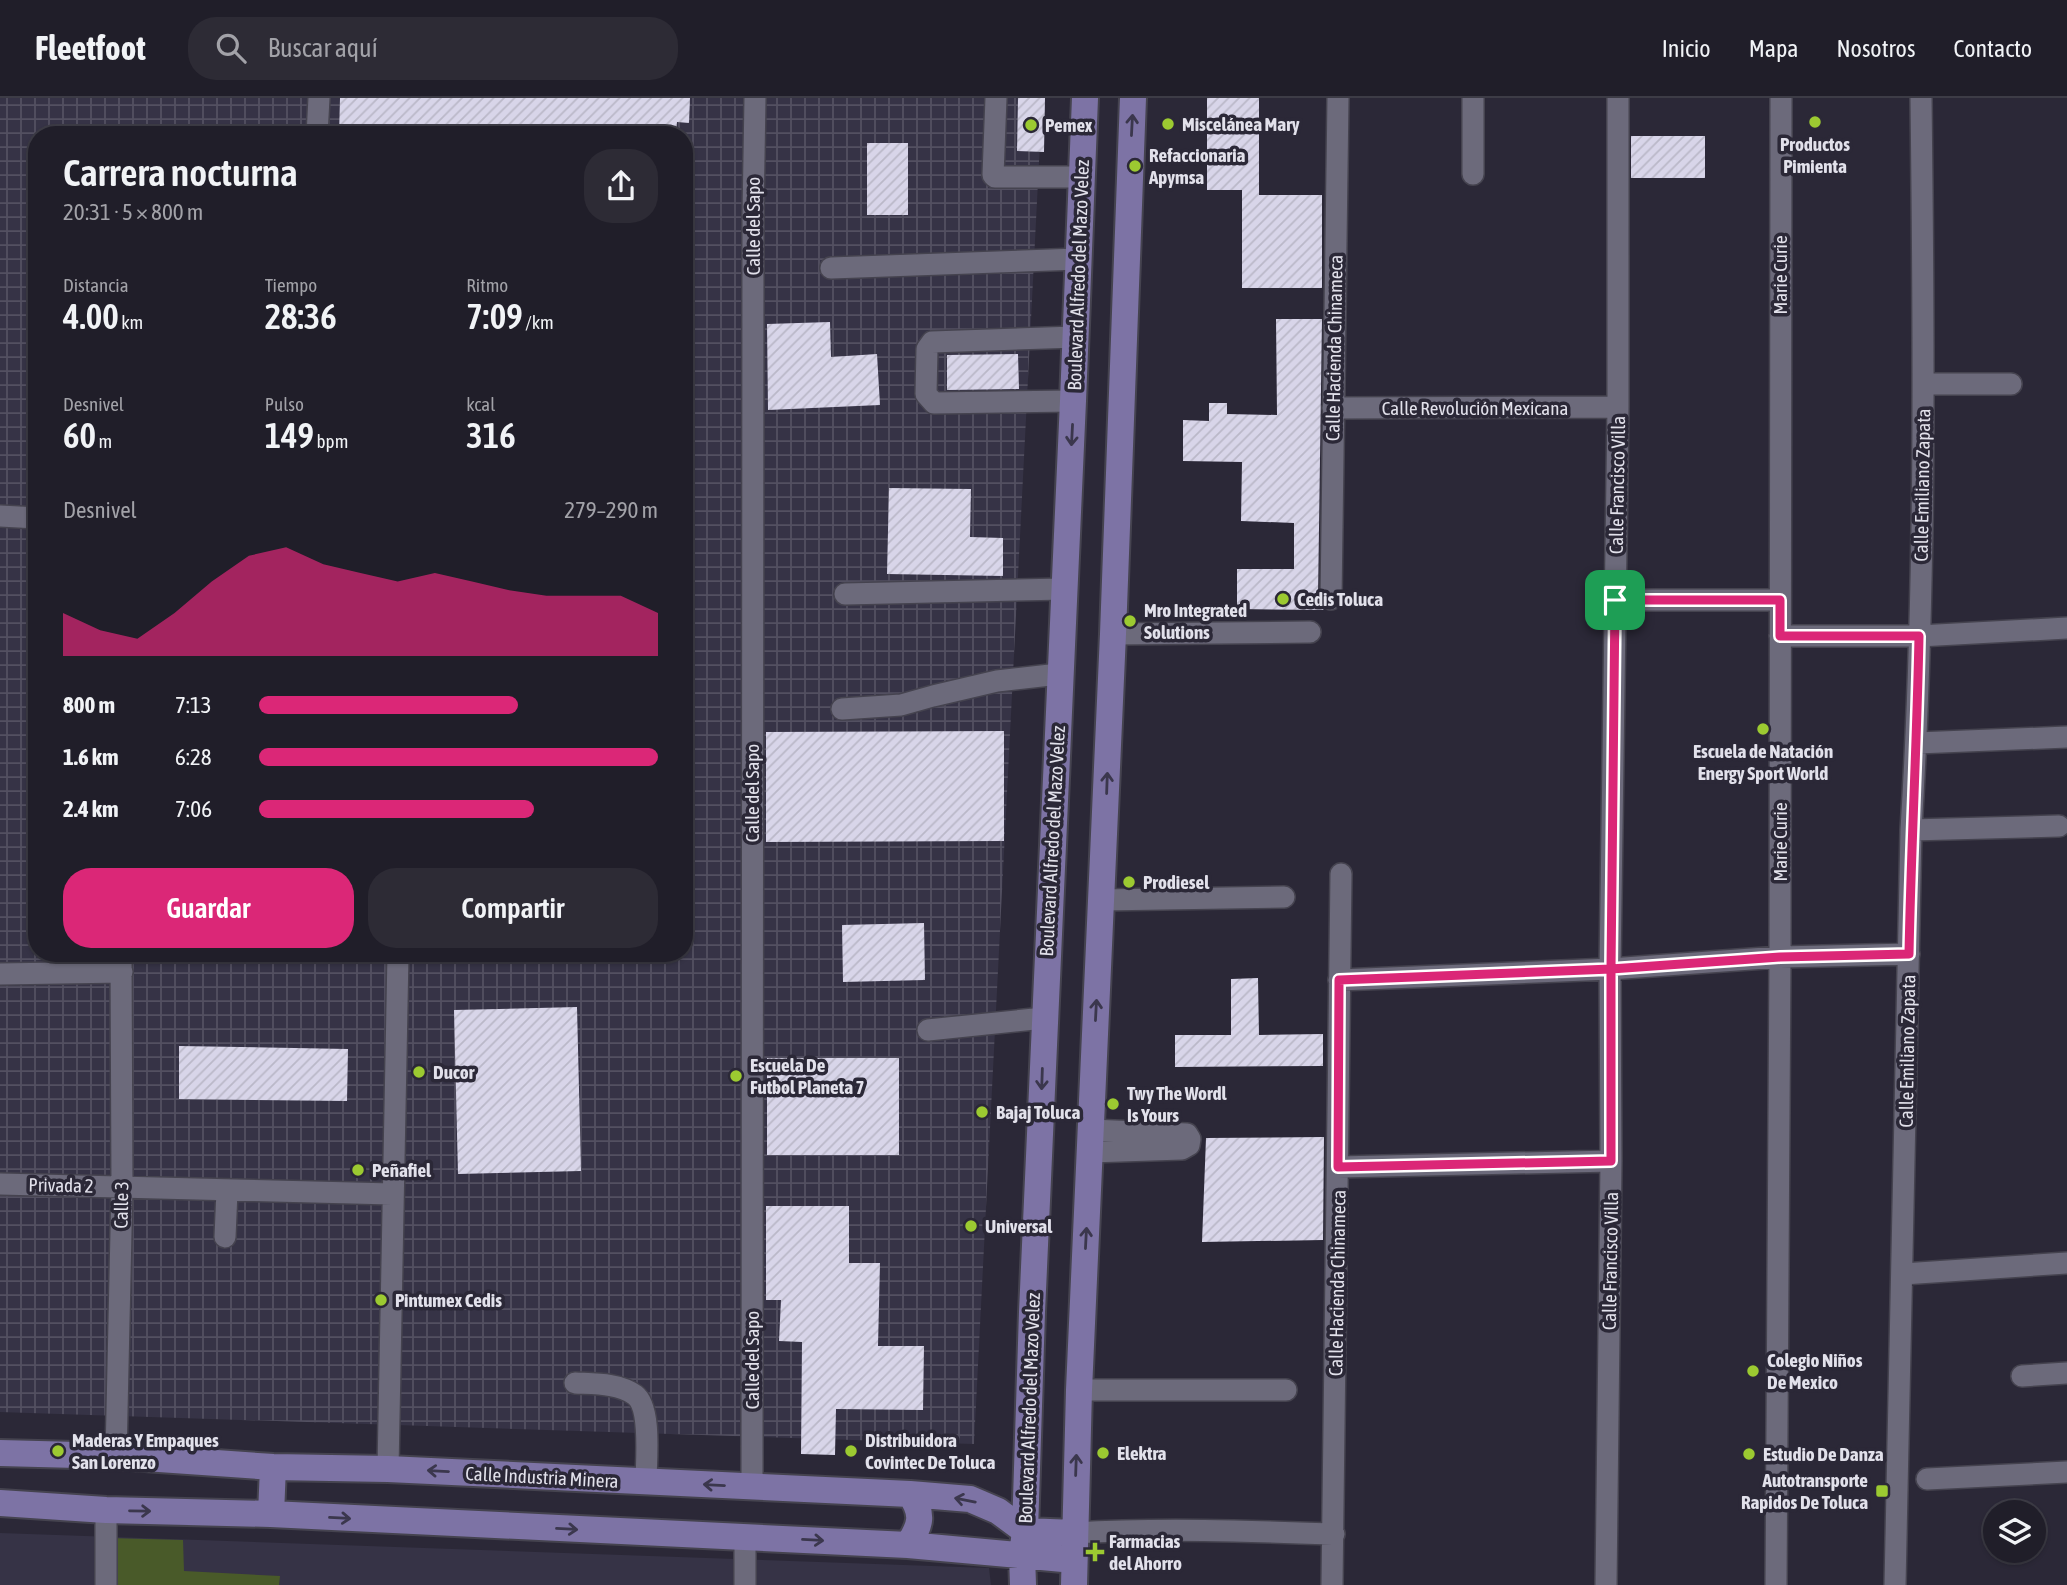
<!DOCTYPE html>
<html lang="es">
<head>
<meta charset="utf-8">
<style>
  :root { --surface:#201e29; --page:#2d2b35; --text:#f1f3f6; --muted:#a2a2a8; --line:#3d3c46; --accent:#db2777 }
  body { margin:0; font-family:"Asap Condensed",sans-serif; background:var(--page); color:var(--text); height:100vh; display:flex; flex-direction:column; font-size:26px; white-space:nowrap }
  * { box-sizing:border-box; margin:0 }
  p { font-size:23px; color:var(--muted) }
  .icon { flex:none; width:38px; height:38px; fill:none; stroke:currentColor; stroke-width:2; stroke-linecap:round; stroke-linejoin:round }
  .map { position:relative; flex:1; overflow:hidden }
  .side { position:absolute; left:28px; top:28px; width:665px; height:836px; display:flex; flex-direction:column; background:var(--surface); border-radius:28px; box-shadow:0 2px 5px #0004,0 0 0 2px var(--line) }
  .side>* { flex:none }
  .tools { position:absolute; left:1983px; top:1402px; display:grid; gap:14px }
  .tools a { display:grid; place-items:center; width:63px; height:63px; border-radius:50%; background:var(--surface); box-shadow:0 2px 5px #0004,0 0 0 2px var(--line); font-size:35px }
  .pin { position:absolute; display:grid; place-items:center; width:60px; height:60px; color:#fff; margin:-30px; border-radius:14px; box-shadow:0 4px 10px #0006 }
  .round { display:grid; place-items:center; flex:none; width:74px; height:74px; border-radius:28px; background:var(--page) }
  .summary { display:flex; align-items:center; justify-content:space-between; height:119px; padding:0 35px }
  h1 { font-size:38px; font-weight:600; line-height:52px }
  .stats { display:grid; grid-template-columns:repeat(3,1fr); gap:10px; height:119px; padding:7px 35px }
  .stats div { display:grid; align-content:center }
  .stats b { font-size:35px; font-weight:600 }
  .stats small { font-size:19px; font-weight:400 }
  .stats p { font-size:19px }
  .chart { height:196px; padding:14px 35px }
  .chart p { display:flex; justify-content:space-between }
  .chart svg { width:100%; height:126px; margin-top:7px; fill:var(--accent); opacity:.7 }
  .action { display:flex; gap:14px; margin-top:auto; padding:14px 35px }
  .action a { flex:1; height:80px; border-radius:28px; background:var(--accent); color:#fff; font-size:28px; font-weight:600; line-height:80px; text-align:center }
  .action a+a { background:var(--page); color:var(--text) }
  ul { padding:0 35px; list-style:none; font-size:23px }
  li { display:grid; grid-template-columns:112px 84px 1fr; align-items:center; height:52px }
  li i { height:18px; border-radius:9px; background:var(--accent) }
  header { display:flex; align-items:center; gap:42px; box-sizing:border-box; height:98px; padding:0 35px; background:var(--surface); border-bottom:2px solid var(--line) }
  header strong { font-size:33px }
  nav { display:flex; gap:38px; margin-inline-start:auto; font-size:24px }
  .search { width:490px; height:63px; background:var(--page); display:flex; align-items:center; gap:18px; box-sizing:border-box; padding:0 24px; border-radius:28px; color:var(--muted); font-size:26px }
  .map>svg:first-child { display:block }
</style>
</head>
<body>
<header>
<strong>Fleetfoot</strong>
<div class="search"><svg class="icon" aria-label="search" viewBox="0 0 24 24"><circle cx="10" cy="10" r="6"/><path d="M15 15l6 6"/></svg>Buscar aquí</div>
<nav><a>Inicio</a><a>Mapa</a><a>Nosotros</a><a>Contacto</a></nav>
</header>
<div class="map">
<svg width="2067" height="1487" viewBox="0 0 2067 1487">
  <defs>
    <pattern id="industrial-grid" width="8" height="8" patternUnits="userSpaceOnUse" patternTransform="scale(1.75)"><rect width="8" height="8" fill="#363346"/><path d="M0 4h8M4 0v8" fill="none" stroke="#535061"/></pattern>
    <pattern id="building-hatch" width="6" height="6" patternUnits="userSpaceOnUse" patternTransform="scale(1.75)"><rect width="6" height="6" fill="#d8d5e9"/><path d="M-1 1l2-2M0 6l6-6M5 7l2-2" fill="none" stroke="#bab8c8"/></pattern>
  </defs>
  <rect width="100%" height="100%" fill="#2b2837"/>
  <path fill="#363346" d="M0 1435 989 1470 991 1487H0Z"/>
  <path fill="url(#industrial-grid)" fill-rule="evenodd" d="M0 0H1045L1044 24H1041L974 1346 0 1314ZM37 37H684V856H37Z"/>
  <path fill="#495a29" d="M109 1440 183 1442 184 1473 280 1478 279 1487H110Z"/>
  <path fill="url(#building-hatch)" d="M340 0H690L689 25 677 24 676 37H646V31L588 30V37H339Z
    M1018 0H1045L1044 54 1017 53Z
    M1207 0H1259V97H1322V190H1242V92H1207Z
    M1631 38H1705V80H1631Z
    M867 45H908V117H867Z
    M1276 221H1322L1318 501 1319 507 1324 512 1237 511V471H1294V425L1241 423 1242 364 1183 363V322L1209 323V305H1227V316L1277 317Z
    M830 224 831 259 877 256 880 307 768 312 767 226Z
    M1018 256 1019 291 947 292V257Z
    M889 390 971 391 970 439 1003 440V478L887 476Z
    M1004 633V743L766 744V634Z
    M924 825 925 882 843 884 842 827Z
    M1258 880 1259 937 1323 936V968L1175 969V937H1231V881Z
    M577 909 581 1073 458 1076 454 912Z
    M179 948 348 951 347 1003 179 1001Z
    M767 960H899V1057H767Z
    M1324 1039 1323 1142 1202 1144 1206 1040Z
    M766 1108H849V1165H880L878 1248H924L923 1312 836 1311 835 1357 801 1356 802 1244 779 1243 781 1202H766Z"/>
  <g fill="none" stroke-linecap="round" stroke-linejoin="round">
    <defs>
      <path id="minor" d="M996 0 993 77 995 79H1080
        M1473 0V76
        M317 37 319 0
        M831 170 1078 161
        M1924 286H2011
        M1073 303 934 305 926 296 927 251 932 244 1075 239
        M1333 310 1618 309
        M0 418 37 420
        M845 496 1064 491
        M1331 501 1338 0
        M1615 502H1780
        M1113 536 1310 534
        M1780 538H1919L2067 530
        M842 611 901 607 933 598 997 583 1059 576
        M1917 645 2067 639
        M1911 732 2059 728
        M1102 802 1284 799
        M0 876 122 874
        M1339 882 1610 871 1780 859 1909 856
        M928 932 1044 920
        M1090 1054 1182 1051 1189 1047 1190 1041 1187 1036 1090 1032
        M1338 1069 1611 1063
        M0 1086 392 1096
        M225 1139 227 1093
        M1903 1176 2067 1165
        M2022 1278 2067 1275
        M575 1285C594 1286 619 1285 635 1297 652 1310 646 1364 646 1384
        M1079 1292H1286
        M116 1358 122 1089 121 856
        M388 1371 398 856
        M1927 1381 2067 1374
        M752 1389 753 117 755 0
        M106 1412V1487
        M1074 1435C1161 1430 1247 1433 1334 1436
        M745 1487V1439
        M1332 1487 1341 776
        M1606 1487 1611 1063 1610 871 1618 309V0
        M1776 1487 1780 859 1781 0
        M1895 1487 1911 732C1926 488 1924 244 1921 0"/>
      <path id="major" d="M0 1355 116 1358 273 1369 388 1371 910 1396 970 1401 998 1413 1025 1433 1074 1435
        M0 1405 106 1412 271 1416 908 1447 1074 1462
        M271 1416 273 1369
        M908 1447C921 1427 924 1416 910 1396
        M1023 1487 1022 1457 1025 1433 1032 1214 1073 303 1085 0
        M1074 1487 1079 1292 1113 536 1133 0"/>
    </defs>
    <use href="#minor" stroke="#45434f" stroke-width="24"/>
    <use href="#major" stroke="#45434f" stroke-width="30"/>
    <use href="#minor" stroke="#6c6a7b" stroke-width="21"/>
    <use href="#major" stroke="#7d73a5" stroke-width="26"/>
  </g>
  <defs><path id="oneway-shaft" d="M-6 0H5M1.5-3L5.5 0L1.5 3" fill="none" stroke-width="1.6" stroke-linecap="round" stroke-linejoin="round" transform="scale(1.75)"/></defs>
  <g stroke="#3b374d">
    <use href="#oneway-shaft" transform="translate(1132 27) rotate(-87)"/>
    <use href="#oneway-shaft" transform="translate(1072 337) rotate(93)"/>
    <use href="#oneway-shaft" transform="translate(1107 685) rotate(-88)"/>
    <use href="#oneway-shaft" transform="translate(1096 912) rotate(-87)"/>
    <use href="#oneway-shaft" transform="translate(1042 981) rotate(92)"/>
    <use href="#oneway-shaft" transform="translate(1086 1140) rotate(-87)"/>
    <use href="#oneway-shaft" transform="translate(1076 1367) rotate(-88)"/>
    <use href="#oneway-shaft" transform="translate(438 1373) rotate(-177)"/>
    <use href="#oneway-shaft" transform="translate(714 1387) rotate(-177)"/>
    <use href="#oneway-shaft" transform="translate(965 1402) rotate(-169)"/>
    <use href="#oneway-shaft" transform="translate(140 1413) rotate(1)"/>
    <use href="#oneway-shaft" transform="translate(340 1420) rotate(3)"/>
    <use href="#oneway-shaft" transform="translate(567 1431) rotate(3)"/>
    <use href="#oneway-shaft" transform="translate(813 1442) rotate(3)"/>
  </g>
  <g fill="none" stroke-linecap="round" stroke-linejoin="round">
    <defs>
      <path id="route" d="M1615 502 1611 871 1339 882 1338 1069 1611 1063V871L1780 859 1909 856C1911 750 1917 644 1919 538H1780V502H1615"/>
    </defs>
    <use href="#route" stroke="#fff" stroke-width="14"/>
    <use href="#route" stroke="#db2777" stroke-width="9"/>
  </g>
  <g fill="#9cca31" stroke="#2b2837" stroke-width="2.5">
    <circle cx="1815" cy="24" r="7"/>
    <circle cx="1168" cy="26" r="7"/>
    <circle cx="1031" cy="27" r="7"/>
    <circle cx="1135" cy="68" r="7"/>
    <circle cx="1283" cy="501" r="7"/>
    <circle cx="1130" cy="523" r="7"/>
    <circle cx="1763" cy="631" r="7"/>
    <circle cx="1129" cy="784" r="7"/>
    <circle cx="419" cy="974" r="7"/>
    <circle cx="736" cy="978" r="7"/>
    <circle cx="1113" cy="1006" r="7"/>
    <circle cx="982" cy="1014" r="7"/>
    <circle cx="358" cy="1072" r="7"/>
    <circle cx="971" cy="1128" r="7"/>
    <circle cx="381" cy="1202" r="7"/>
    <circle cx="1753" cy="1273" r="7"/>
    <circle cx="58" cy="1353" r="7"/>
    <circle cx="851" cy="1353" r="7"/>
    <circle cx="1103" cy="1355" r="7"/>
    <circle cx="1749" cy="1356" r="7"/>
    <rect x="1875" y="1386" width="14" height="14" rx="3.5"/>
    <path d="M1091.5 1443.5h7v7h7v7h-7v7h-7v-7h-7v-7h7z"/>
  </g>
  <g text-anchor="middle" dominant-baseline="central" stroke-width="7" stroke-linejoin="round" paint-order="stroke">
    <g font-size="19" font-weight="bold" fill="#e2e1eb" stroke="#2b2837" text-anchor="start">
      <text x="1182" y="26">Miscelánea Mary</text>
      <text x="1045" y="27">Pemex</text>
      <text x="1815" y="46" text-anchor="middle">Productos<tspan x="1815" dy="22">Pimienta</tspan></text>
      <text x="1149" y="57">Refaccionaria<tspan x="1149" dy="22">Apymsa</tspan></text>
      <text x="1297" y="501">Cedis Toluca</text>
      <text x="1144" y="512">Mro Integrated<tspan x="1144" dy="22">Solutions</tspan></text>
      <text x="1763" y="653" text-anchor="middle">Escuela de Natación<tspan x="1763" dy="22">Energy Sport World</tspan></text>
      <text x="1143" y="784">Prodiesel</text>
      <text x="750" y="967">Escuela De<tspan x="750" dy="22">Futbol Planeta 7</tspan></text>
      <text x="433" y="974">Ducor</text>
      <text x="1127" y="995">Twy The Wordl<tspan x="1127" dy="22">Is Yours</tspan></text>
      <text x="996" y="1014">Bajaj Toluca</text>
      <text x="372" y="1072">Peñafiel</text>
      <text x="985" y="1128">Universal</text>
      <text x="395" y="1202">Pintumex Cedis</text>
      <text x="1767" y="1262">Colegio Niños<tspan x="1767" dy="22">De Mexico</tspan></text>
      <text x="72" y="1342">Maderas Y Empaques<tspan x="72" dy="22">San Lorenzo</tspan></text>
      <text x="865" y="1342">Distribuidora<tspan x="865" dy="22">Covintec De Toluca</tspan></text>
      <text x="1117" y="1355">Elektra</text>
      <text x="1763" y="1356">Estudio De Danza</text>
      <text x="1868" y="1382" text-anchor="end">Autotransporte<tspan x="1868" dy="22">Rapidos De Toluca</tspan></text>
      <text x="1109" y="1443">Farmacias<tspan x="1109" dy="22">del Ahorro</tspan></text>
    </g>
    <g font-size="19" fill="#e2e1eb" stroke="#2b2837">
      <text transform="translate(753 128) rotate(-90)">Calle del Sapo</text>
      <text transform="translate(1078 177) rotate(-88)">Boulevard Alfredo del Mazo Velez</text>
      <text transform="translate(1780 177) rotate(-90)">Marie Curie</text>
      <text transform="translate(1334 250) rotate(-89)">Calle Hacienda Chinameca</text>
      <text x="1475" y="310">Calle Revolución Mexicana</text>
      <text transform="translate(1617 387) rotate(-89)">Calle Francisco Villa</text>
      <text transform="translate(1922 387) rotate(-89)">Calle Emiliano Zapata</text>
      <text transform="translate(752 695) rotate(-90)">Calle del Sapo</text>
      <text transform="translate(1052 743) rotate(-87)">Boulevard Alfredo del Mazo Velez</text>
      <text transform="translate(1780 744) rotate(-90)">Marie Curie</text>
      <text transform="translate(1907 953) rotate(-89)">Calle Emiliano Zapata</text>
      <text transform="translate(61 1087) rotate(1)">Privada 2</text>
      <text transform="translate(121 1107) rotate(-89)">Calle 3</text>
      <text transform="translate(1610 1163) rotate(-89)">Calle Francisco Villa</text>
      <text transform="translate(1337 1185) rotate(-89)">Calle Hacienda Chinameca</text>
      <text transform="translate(752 1262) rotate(-90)">Calle del Sapo</text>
      <text transform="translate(1029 1310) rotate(-88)">Boulevard Alfredo del Mazo Velez</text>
      <text transform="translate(542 1379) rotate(3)">Calle Industria Minera</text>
    </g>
  </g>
</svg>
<div class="tools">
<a><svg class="icon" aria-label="layers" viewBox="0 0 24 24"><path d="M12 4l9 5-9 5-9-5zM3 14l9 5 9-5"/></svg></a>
</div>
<div class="pin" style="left:1615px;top:502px;background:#1e9e55"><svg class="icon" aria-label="arrive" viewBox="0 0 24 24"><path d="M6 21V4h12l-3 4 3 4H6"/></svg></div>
<section class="side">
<div class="summary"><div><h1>Carrera nocturna</h1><p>20:31 · 5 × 800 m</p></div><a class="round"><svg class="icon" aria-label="share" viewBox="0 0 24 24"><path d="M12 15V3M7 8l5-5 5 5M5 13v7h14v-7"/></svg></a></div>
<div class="stats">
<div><p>Distancia</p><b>4.00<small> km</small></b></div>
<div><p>Tiempo</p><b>28:36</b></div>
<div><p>Ritmo</p><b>7:09<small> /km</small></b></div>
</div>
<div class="stats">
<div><p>Desnivel</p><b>60<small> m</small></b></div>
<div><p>Pulso</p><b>149<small> bpm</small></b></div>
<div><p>kcal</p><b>316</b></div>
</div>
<div class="chart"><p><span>Desnivel</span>279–290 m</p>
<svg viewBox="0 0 160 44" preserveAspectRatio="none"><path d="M0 44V29L10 35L20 38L30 29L40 18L50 9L60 6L70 12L80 15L90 18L100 15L110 18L120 21L130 23L140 23L150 23L160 29V44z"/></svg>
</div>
<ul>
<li><b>800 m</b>7:13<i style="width:65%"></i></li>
<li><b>1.6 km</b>6:28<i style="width:100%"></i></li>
<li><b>2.4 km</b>7:06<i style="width:69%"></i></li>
</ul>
<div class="action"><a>Guardar</a><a>Compartir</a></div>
</section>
</div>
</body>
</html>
